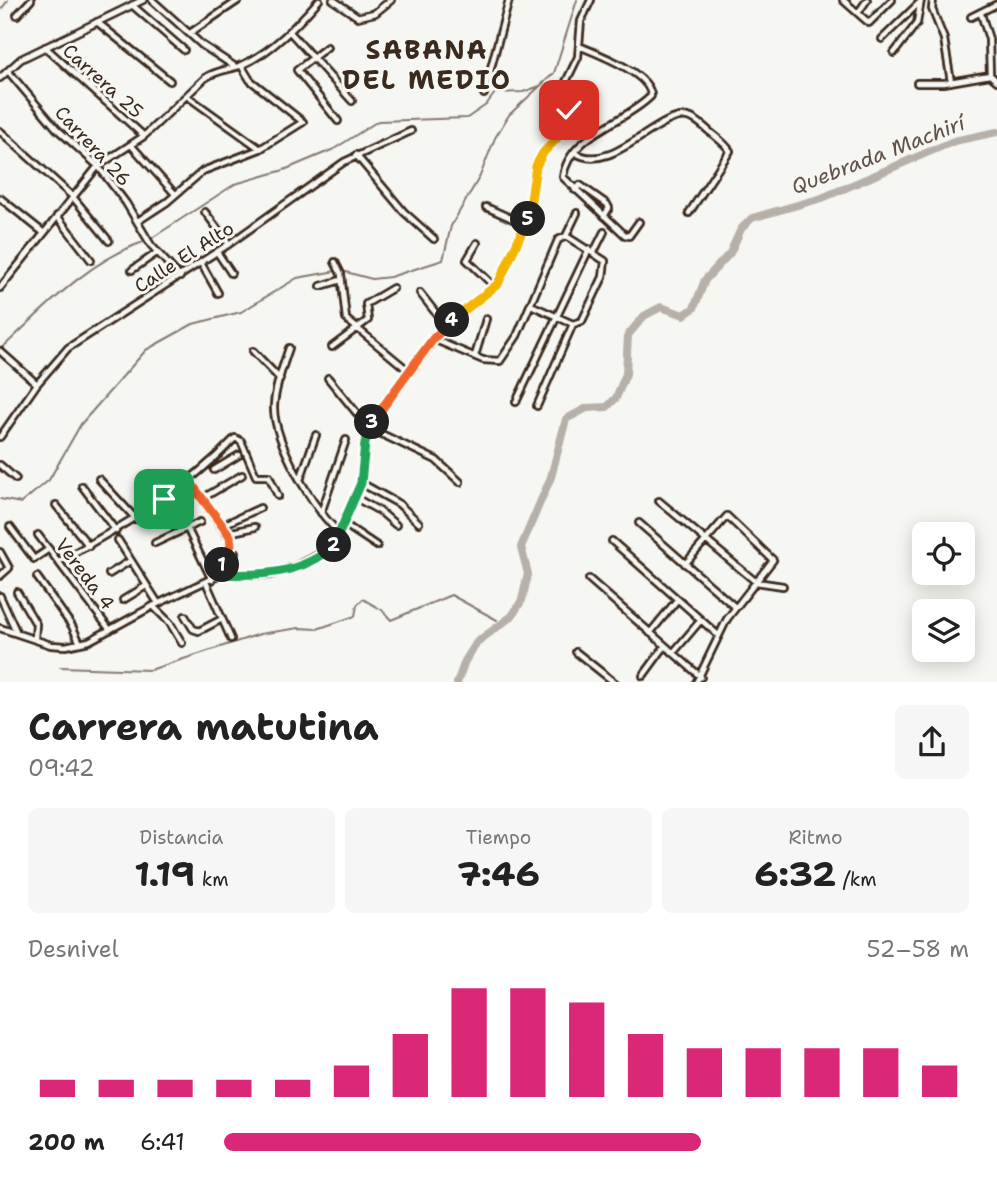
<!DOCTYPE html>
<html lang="es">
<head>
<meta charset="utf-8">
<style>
  :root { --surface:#fff; --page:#f6f6f6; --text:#222; --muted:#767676; --accent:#db2777 }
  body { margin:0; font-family:"Shantell Sans",sans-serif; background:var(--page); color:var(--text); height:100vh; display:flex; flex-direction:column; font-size:26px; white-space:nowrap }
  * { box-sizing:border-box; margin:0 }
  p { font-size:23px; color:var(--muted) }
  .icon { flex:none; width:38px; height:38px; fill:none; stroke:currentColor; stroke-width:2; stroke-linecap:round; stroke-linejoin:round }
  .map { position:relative; height:682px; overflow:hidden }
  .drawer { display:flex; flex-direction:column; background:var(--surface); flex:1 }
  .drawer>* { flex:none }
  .buttons { position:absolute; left:912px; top:522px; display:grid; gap:14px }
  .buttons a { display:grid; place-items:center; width:63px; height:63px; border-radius:10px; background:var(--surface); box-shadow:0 4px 18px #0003; font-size:35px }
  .pin { position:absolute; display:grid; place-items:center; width:60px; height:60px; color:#fff; margin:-30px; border-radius:14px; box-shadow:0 4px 10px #0006 }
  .km { position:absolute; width:35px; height:35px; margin:-18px; border-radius:50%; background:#222; color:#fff; font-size:19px; line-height:35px; text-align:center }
  .round { display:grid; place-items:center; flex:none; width:74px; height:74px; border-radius:10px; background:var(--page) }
  .overview { display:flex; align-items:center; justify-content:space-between; height:119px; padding:0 28px }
  h1 { font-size:38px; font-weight:700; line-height:52px }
  .figures { display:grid; grid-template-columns:repeat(3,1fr); gap:10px; height:119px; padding:7px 28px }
  .figures div { display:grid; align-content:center; border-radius:10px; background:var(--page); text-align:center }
  .figures b { font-size:35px; font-weight:700 }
  .figures small { font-size:19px; font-weight:400 }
  .figures p { font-size:19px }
  .chart { height:196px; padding:14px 28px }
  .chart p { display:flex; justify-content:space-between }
  .chart svg { width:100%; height:126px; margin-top:7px; stroke:var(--accent); stroke-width:6 }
  ul { padding:0 28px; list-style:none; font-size:23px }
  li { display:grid; grid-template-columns:112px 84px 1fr; align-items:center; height:52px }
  li i { height:18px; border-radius:9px; background:var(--accent) }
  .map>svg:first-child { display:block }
</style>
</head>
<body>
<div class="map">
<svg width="997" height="683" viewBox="0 0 997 683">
  <rect width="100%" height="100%" fill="#f6f6f2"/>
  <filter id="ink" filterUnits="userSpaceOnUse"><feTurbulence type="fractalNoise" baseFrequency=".0143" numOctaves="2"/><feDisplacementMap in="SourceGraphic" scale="14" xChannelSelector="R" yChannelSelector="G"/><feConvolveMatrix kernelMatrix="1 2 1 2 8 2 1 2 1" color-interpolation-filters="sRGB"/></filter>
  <g filter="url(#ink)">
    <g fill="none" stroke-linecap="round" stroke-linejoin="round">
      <path stroke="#857a71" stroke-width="2" d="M0 11 8 0
        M152 238 235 184 284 170 334 149 378 121 467 118 486 105 495 93 523 92 540 86
        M342 271 372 279 390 277 443 260 451 226 480 176 495 138 509 115 554 73 577 0
        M1 349C45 308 87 261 146 241
        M0 499 21 503 49 480 81 424 146 350 193 324 241 312 297 278 336 271
        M60 667 150 670 260 634 299 628 317 629 355 616 357 605 363 599 382 610 391 620 451 595 497 620"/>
      <path stroke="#b6b0a9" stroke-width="8" d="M457 683 465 661 477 642 512 616 522 600 528 574 521 547 551 477 566 419 587 408 607 407 616 398 626 374 628 335 644 316 661 307 684 315 694 308 705 280 730 253 741 229 752 218 822 198 954 141 997 132"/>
      <defs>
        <path id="minor" d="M152 0 202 45 234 66
          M843 0 869 23 892 0
          M933 0 932 9 944 39 951 82
          M132 5 184 50
          M858 13 867 0
          M981 14 989 39 990 75
          M17 15 31 0
          M971 17 997 4
          M97 22 170 81
          M289 31 352 101
          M190 33 239 0
          M882 39 919 3
          M579 46C598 54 650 73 651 96 625 123 569 134 563 177L625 235 629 236 639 222
          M45 47 144 136
          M327 47 297 70 338 121
          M894 53 917 23 921 0
          M8 71 57 129 98 166 126 203 151 245 180 277
          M917 83H944L990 75 997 81
          M484 94 509 0
          M187 96 259 148
          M0 131 72 196 109 241
          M131 145 175 194
          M574 152C611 177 658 111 688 117 697 119 704 127 710 132 717 138 725 143 730 151L689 213
          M356 155 404 212 434 239
          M575 190 580 185 607 204 609 208 604 216
          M0 198 44 233
          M486 207 526 225
          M205 212 229 244
          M57 216 91 260
          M138 221 167 202 203 171 260 149 303 122 250 80 241 65
          M566 236 577 213
          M477 243 467 260 495 287
          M217 252 231 273
          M594 252 604 232
          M335 262 341 274 346 319 410 372
          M201 263 218 293
          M132 270 158 252
          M321 286 341 280
          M0 288 98 166 144 136 205 78C217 70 229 70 242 65 272 52 298 24 319 0
          M420 293 446 326
          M531 305 573 324
          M433 339 483 360 500 361 517 336 558 240 566 236 605 261 603 277 582 321 573 324 537 406
          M332 347 368 320 366 304 393 288
          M289 348C283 366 275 387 274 406 273 440 314 512 340 533
          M0 351 37 384
          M253 351 280 379
          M475 356 486 319
          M328 378 369 428 436 460 460 482
          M516 402 589 249
          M0 437 37 384 68 348 229 244 344 162 411 131
          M0 465 16 479
          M214 470 239 455
          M99 479 136 519
          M300 480 316 435
          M190 482 231 540 221 574
          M361 483 399 504 419 523
          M82 486 116 531
          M203 498 242 475
          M356 498 381 512 396 525
          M659 501 756 582 783 586
          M56 505 89 546
          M321 513 346 440
          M639 523 735 607
          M344 524 377 546
          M223 525 260 508
          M10 527 34 559 49 549
          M187 528 212 580
          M228 533 255 527
          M38 535 110 630
          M118 540 158 603
          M612 541 718 635
          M155 543 200 522
          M0 552 9 568 0 576
          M60 561C124 525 184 492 235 438L241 441 256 476H269L278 496
          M685 564 727 516 773 560 727 619 696 683
          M221 566 233 561 235 552
          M109 574 130 561
          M37 577 72 626 80 643
          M589 579 701 677
          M206 582 231 639
          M17 592 36 624 35 638
          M0 596 16 631
          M123 600 146 586
          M153 606 170 623 182 643
          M185 616 193 629 199 631 222 619
          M0 628 51 645 66 646 89 641 153 606 221 574 270 575 296 566 330 549 335 544 361 483 365 443 372 422 443 328 498 284 529 216 535 166 543 153 571 123V114L561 92 578 57 581 21 591 0
          M650 633 677 600
          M576 652 615 683
          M673 653 701 620
          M643 676 665 646"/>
        <path id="tertiary" d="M333 0 358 17 375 13 391 0
          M0 78 21 59 143 0"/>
      </defs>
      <use href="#minor" stroke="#3b2a1e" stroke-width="10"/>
      <use href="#tertiary" stroke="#3b2a1e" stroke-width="10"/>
      <use href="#minor" stroke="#f6f6f2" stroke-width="4.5"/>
      <use href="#tertiary" stroke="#f6f6f2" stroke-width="5"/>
    </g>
  </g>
  <g fill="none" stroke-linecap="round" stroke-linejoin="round" filter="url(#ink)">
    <defs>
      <path id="split-1" d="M164 499 190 482 230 536 231 545 222 565"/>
      <path id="split-2" d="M222 565 221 574C260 576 304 574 334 545"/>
      <path id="split-3" d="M334 545 361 483 365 443 372 422"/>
      <path id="split-4" d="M372 422 433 339 452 320"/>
      <path id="split-5" d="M452 320 498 284 528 219"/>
      <path id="split-6" d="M528 219 536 166 543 153 571 123 569 110"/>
    </defs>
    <use href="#split-1" stroke="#fff" stroke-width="14"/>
    <use href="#split-2" stroke="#fff" stroke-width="14"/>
    <use href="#split-3" stroke="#fff" stroke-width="14"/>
    <use href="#split-4" stroke="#fff" stroke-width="14"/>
    <use href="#split-5" stroke="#fff" stroke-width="14"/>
    <use href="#split-6" stroke="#fff" stroke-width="14"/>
    <use href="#split-1" stroke="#f0652b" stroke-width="9"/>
    <use href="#split-2" stroke="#22a559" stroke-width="9"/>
    <use href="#split-3" stroke="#22a559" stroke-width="9"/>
    <use href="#split-4" stroke="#f0652b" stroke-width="9"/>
    <use href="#split-5" stroke="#f5b400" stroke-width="9"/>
    <use href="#split-6" stroke="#f5b400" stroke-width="9"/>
  </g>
  <g text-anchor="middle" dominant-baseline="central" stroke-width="6" stroke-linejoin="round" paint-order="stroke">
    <g font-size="19" fill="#3b2a1e" stroke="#f6f6f2">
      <text transform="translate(103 81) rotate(42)">Carrera 25</text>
      <text transform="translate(93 146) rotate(47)">Carrera 26</text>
      <text transform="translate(184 257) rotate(-33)">Calle El Alto</text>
      <text transform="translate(85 574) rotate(53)">Vereda 4</text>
    </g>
    <g font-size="21" font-style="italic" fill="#605248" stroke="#f6f6f2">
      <text transform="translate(878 155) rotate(-21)">Quebrada Machirí</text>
    </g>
    <g font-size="26" font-weight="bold" letter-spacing="2" fill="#3b2a1e" stroke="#f6f6f2">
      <text x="427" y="49">SABANA<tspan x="427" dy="30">DEL MEDIO</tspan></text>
    </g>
  </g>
</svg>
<div class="buttons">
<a><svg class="icon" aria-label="locate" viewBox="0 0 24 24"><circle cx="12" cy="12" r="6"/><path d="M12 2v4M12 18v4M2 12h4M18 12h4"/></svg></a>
<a><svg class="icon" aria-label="layers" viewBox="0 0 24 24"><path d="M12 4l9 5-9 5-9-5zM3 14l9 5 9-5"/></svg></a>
</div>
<div class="pin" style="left:164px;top:499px;background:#1e9e55"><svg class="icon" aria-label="arrive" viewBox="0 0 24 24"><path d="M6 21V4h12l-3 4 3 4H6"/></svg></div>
<div class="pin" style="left:569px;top:110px;background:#d93025"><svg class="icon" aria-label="check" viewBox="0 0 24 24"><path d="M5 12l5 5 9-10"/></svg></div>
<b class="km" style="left:222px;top:565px">1</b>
<b class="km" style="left:334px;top:545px">2</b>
<b class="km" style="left:372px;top:422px">3</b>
<b class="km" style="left:452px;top:320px">4</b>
<b class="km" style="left:528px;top:219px">5</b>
</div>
<section class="drawer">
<div class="overview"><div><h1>Carrera matutina</h1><p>09:42</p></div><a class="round"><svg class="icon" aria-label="share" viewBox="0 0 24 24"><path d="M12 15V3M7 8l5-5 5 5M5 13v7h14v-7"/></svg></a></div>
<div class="figures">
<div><p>Distancia</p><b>1.19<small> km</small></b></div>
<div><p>Tiempo</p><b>7:46</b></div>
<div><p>Ritmo</p><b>6:32<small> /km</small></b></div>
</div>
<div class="chart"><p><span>Desnivel</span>52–58 m</p>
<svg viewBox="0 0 160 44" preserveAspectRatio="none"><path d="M5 44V38M15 44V38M25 44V38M35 44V38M45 44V38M55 44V33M65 44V22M75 44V6M85 44V6M95 44V11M105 44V22M115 44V27M125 44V27M135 44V27M145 44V27M155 44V33"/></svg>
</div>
<ul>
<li><b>200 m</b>6:41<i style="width:64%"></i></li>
</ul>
</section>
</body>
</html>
